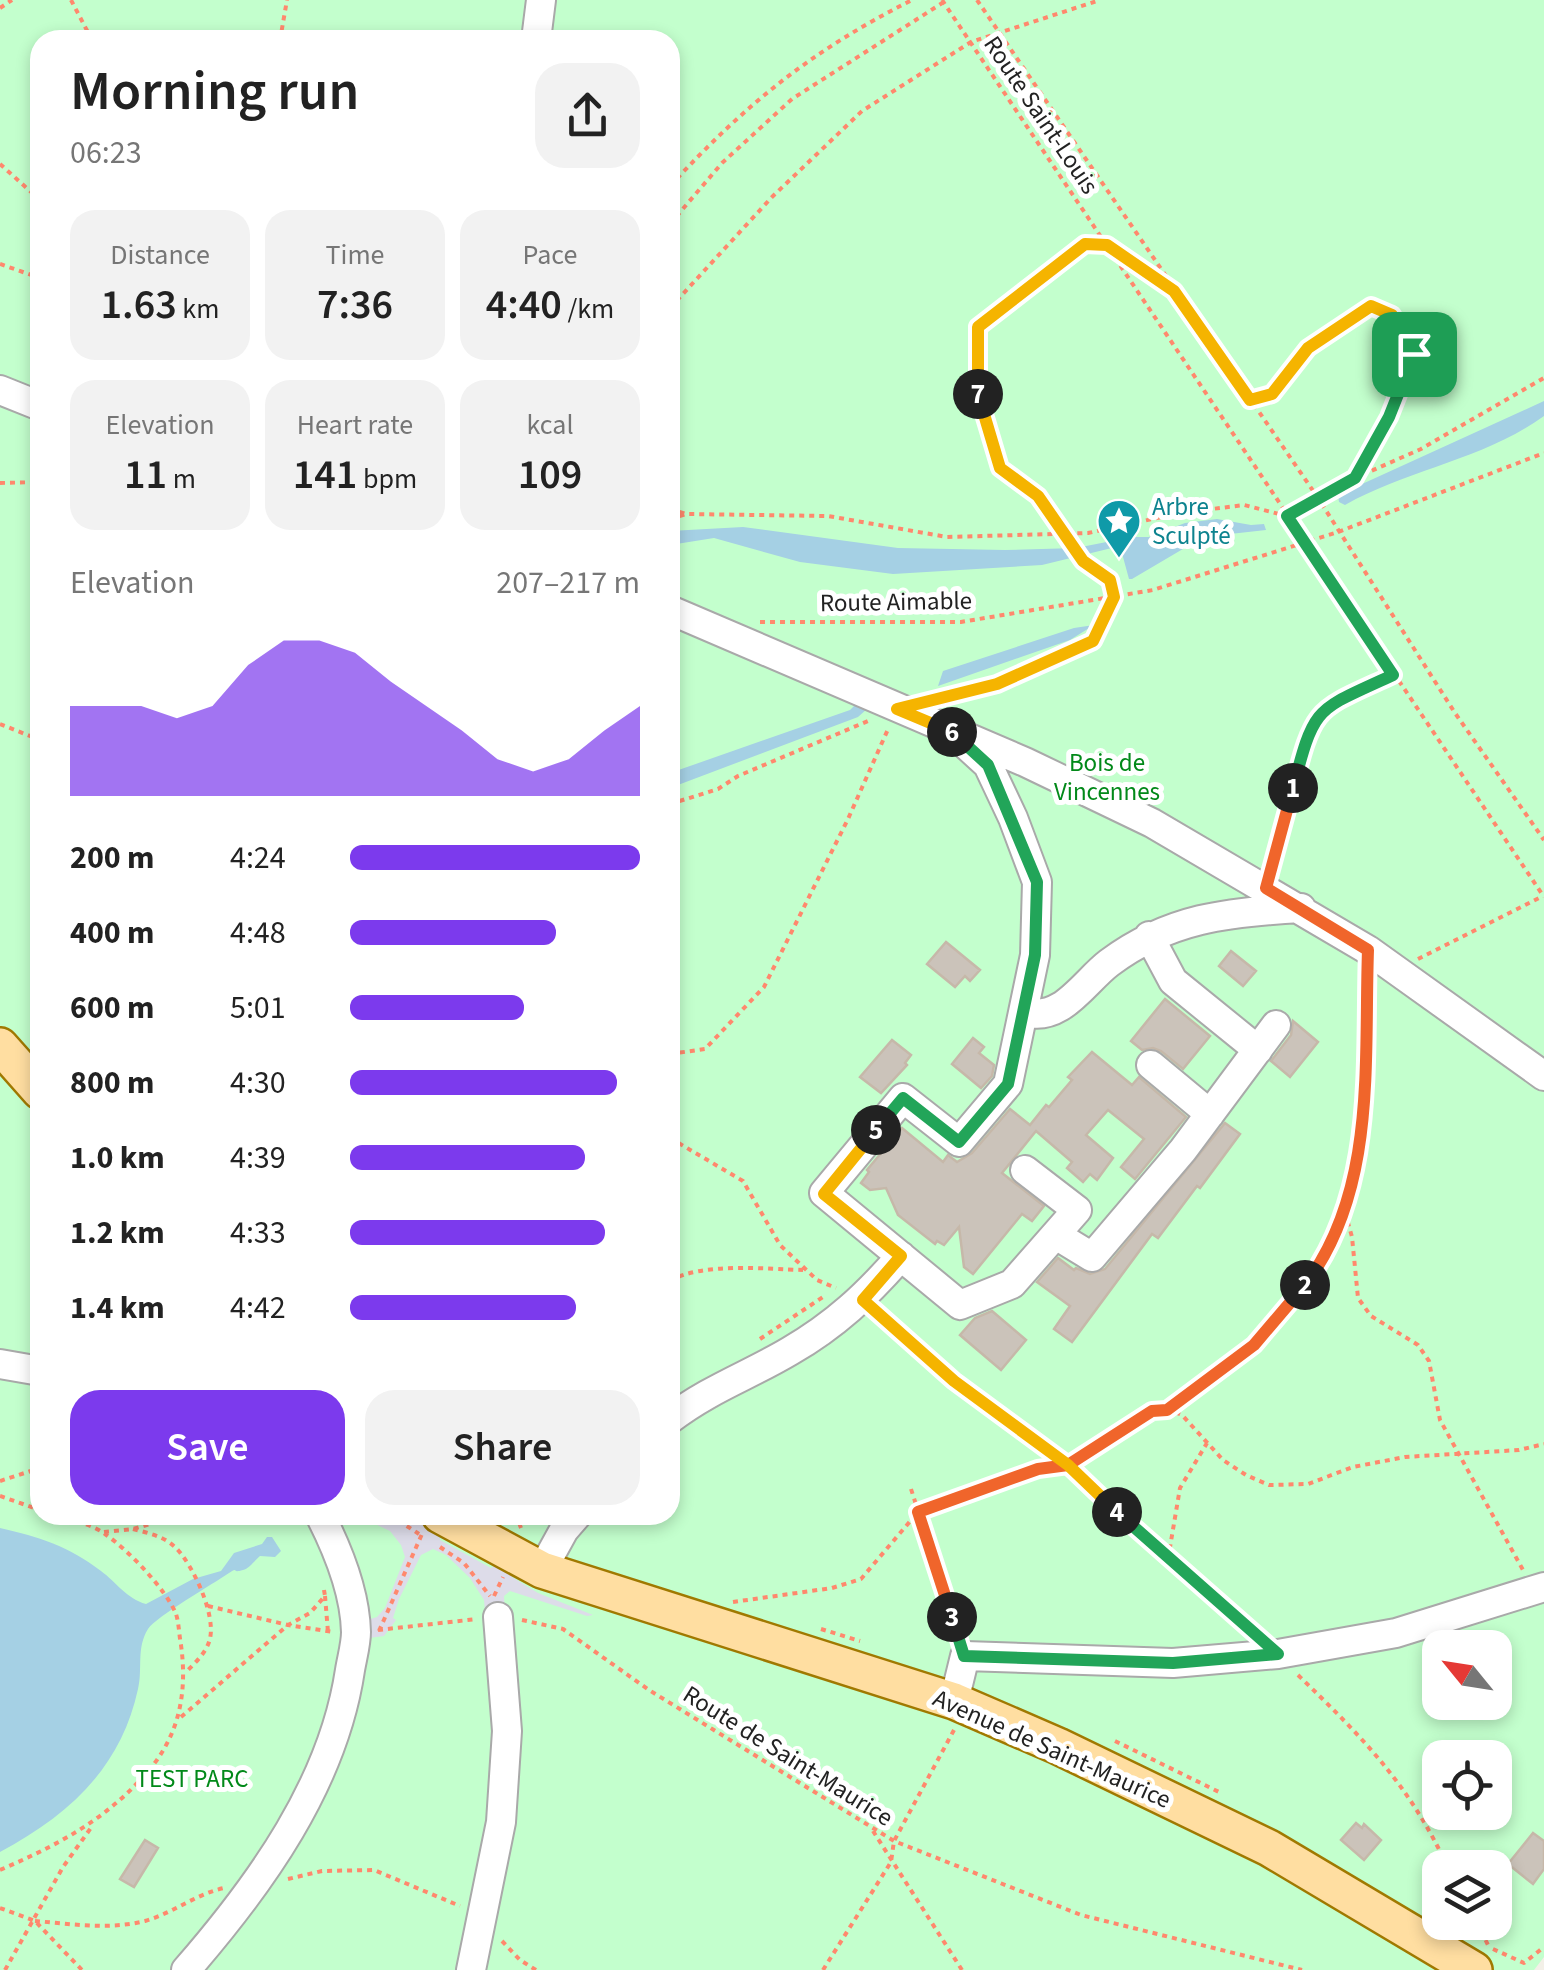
<!DOCTYPE html>
<html lang="en">
<head>
<meta charset="utf-8">
<style>
  :root { --surface:#fff; --page:#f2f2f2; --text:#222; --muted:#767676; --accent:#7c3aed }
  body { margin:0; font-family:"Source Sans 3",sans-serif; background:var(--page); color:var(--text); height:100vh; display:flex; flex-direction:column; font-size:38px; white-space:nowrap }
  * { box-sizing:border-box; margin:0 }
  p { font-size:32px; color:var(--muted) }
  .icon { flex:none; width:55px; height:55px; fill:none; stroke:currentColor; stroke-width:2; stroke-linecap:round; stroke-linejoin:round }
  .map { position:relative; flex:1; overflow:hidden }
  .sheet { position:absolute; left:30px; top:30px; width:650px; height:1495px; display:flex; flex-direction:column; background:var(--surface); border-radius:30px; box-shadow:0 5px 15px #0003 }
  .sheet>* { flex:none }
  .needle { width:65px; rotate:300deg }
  .buttons { position:absolute; left:1422px; top:1630px; display:grid; gap:20px }
  .buttons a { display:grid; place-items:center; width:90px; height:90px; border-radius:20px; background:var(--surface); box-shadow:0 5px 15px #0003; font-size:50px }
  .pin { position:absolute; display:grid; place-items:center; width:85px; height:85px; color:#fff; margin:-42px; border-radius:20px; box-shadow:0 5px 15px #0006 }
  .km { position:absolute; width:50px; height:50px; margin:-25px; border-radius:50%; background:#222; color:#fff; font-size:28px; line-height:50px; text-align:center }
  .round { display:grid; place-items:center; flex:none; width:105px; height:105px; border-radius:30px; background:var(--page) }
  .head { display:flex; align-items:center; justify-content:space-between; height:170px; padding:0 40px }
  h1 { font-size:55px; font-weight:600; line-height:75px }
  .stats { display:grid; grid-template-columns:repeat(3,1fr); gap:15px; height:170px; padding:10px 40px }
  .stats div { display:grid; align-content:center; border-radius:25px; background:var(--page); text-align:center }
  .stats b { font-size:42px; font-weight:600 }
  .stats small { font-size:28px; font-weight:400 }
  .stats p { font-size:28px }
  .chart { height:280px; padding:20px 40px }
  .chart p { display:flex; justify-content:space-between }
  .chart svg { width:100%; height:180px; margin-top:10px; fill:var(--accent); opacity:.7 }
  .button { display:flex; gap:20px; margin-top:auto; padding:20px 40px }
  .button a { flex:1; height:115px; border-radius:30px; background:var(--accent); color:#fff; font-size:40px; font-weight:600; line-height:115px; text-align:center }
  .button a+a { background:var(--page); color:var(--text) }
  ul { padding:0 40px; list-style:none; font-size:32px }
  li { display:grid; grid-template-columns:160px 120px 1fr; align-items:center; height:75px }
  li i { height:25px; border-radius:12px; background:var(--accent) }
  .map>svg:first-child { display:block }
</style>
</head>
<body>
<div class="map">
<svg width="1544" height="1970" viewBox="0 0 1544 1970">
  <rect width="100%" height="100%" fill="#f3f0e8"/>
  <path fill="#c3ffcd" fill-rule="evenodd" d="M0 0H1544V1957L1534 1970H0ZM40 40H670V1515H40ZM1440 1648H1495V1702H1440ZM1440 1758H1495V1812H1440ZM1440 1868H1495V1922H1440Z"/>
  <path fill="#dddce9" d="M327 1515H412L439 1533 440 1540 491 1568 495 1565 512 1573V1577L538 1593 593 1615 587 1616 510 1591 504 1596 505 1614 485 1612 484 1600 470 1578 446 1555 433 1549 421 1555 399 1599 393 1618 396 1620 384 1636 362 1639 367 1620 377 1617 385 1608 405 1557 401 1545 390 1531 375 1524 336 1521Z"/>
  <path fill="#a5d0e4" d="M1544 401V416C1483 460 1409 469 1345 505L1339 502 1338 495Z
    M1217 519 1251 525 1264 524 1266 530 1221 535 1188 546 1132 579H1129L1120 546 1042 565 893 574 800 562 714 538 670 545V531L743 527 898 548 1005 550 1076 548 1132 537H1149L1185 523Z
    M1094 625 1070 640 938 686 943 671 1074 628Z
    M857 703 867 709 858 717 670 788V773L850 710Z
    M0 1528C40 1537 68 1546 101 1571 116 1582 127 1599 146 1604L193 1579 221 1571 234 1553 262 1544 267 1537H272L281 1551 275 1557 260 1556C255 1560 249 1569 243 1570 230 1574 240 1566 229 1573 213 1584 157 1616 148 1629 136 1648 143 1669 138 1689 121 1768 69 1815 0 1852Z"/>
  <path fill="#cbc3ba" stroke="#c6b8a9" stroke-width="2.5" d="M946 942 980 970 970 981 965 976 955 987 927 964Z
    M1231 951 1256 971 1243 986 1219 966Z
    M1165 999 1210 1036 1183 1069 1161 1051 1153 1048 1142 1050 1131 1041Z
    M1293 1021 1318 1042 1290 1077 1271 1061 1291 1035Z
    M973 1038 984 1047 979 1053 994 1065 992 1076 981 1088 952 1064Z
    M892 1040 911 1055 905 1063 907 1065 881 1093 860 1077Z
    M1092 1052 1132 1085 1139 1077 1186 1117 1135 1179 1121 1167 1144 1139 1108 1110 1086 1135 1113 1158 1097 1180 1090 1174 1083 1182 1067 1168 1072 1162 1036 1131 1002 1173 1044 1206 1032 1221 1022 1214 973 1274 964 1267 959 1227 944 1245 937 1241 935 1244 898 1215 886 1188 870 1190 861 1183 869 1172 867 1170 902 1128 943 1162 948 1155 957 1162 972 1153 1010 1109 1030 1125 1046 1105 1049 1107 1072 1080 1068 1077Z
    M1225 1123 1240 1134 1200 1188 1197 1186 1158 1238 1152 1234 1072 1342 1054 1329 1070 1306 1037 1282 1058 1258 1074 1270 1076 1268 1090 1274 1105 1269Z
    M992 1311 1026 1340 1001 1370 960 1335 975 1318Z
    M1356 1823 1362 1828 1364 1824 1381 1840 1364 1860 1341 1840Z
    M1533 1833 1544 1841V1869L1533 1884 1508 1864Z
    M145 1840 158 1848 134 1887 120 1879Z"/>
  <g fill="none" stroke-linecap="round" stroke-linejoin="round">
    <defs>
      <path id="minor" d="M536 40 541 0
        M0 390 40 406
        M670 610 1025 762 1152 823 1368 950 1544 1076
        M952 732 988 765 1013 818 1037 882 1035 955 1008 1084 959 1142 903 1098 824 1193 960 1305 1012 1284 1077 1210 1025 1170
        M1149 936 1173 981 1258 1050
        M1025 1012C1061 1023 1084 982 1109 963 1169 918 1228 912 1301 908
        M1151 1065 1210 1114
        M1056 1235 1092 1257 1183 1150 1276 1025
        M0 1364 40 1371
        M670 1419C711 1388 748 1376 790 1351 835 1325 867 1295 901 1256
        M542 1570 564 1530 577 1515
        M954 1701 965 1656 1173 1663 1278 1654 1396 1633 1544 1587
        M186 1970C260 1885 333 1784 350 1670 352 1658 356 1644 356 1632 355 1592 338 1550 320 1515
        M471 1970 501 1822 507 1731 498 1617"/>
      <path id="major" d="M0 1046 40 1091
        M440 1515 542 1570 954 1701 1058 1746 1269 1848 1474 1970"/>
    </defs>
    <use href="#minor" stroke="#a9a9a9" stroke-width="32"/>
    <use href="#major" stroke="#a07900" stroke-width="40"/>
    <path stroke="#ff886d" stroke-width="4" stroke-dasharray="5 5" stroke-linecap="butt" d="M71 0 92 40
      M942 0 1544 897
      M977 0 1318 498 1455 713 1544 840
      M0 8 12 0
      M280 40 287 0
      M0 164 40 200
      M670 186C747 103 811 51 912 0
      M670 224 722 163 792 99 947 0
      M0 264 40 278
      M670 308 772 197 862 111 971 42 1100 0
      M1252 399 1273 394 1308 348 1371 306 1392 315 1414 354 1389 417 1355 478
      M0 483 40 482
      M670 509 686 514 828 516 947 537 1088 533 1180 513 1244 505 1287 516 1355 478 1421 449 1544 378
      M670 519 686 514
      M760 622H961L1153 590 1338 532 1544 453
      M939 699 997 684 1093 641 1114 597 1110 581 1083 561 1038 497 1000 468 978 400V327L1085 244 1107 245 1174 291
      M0 724 40 740
      M670 804 718 789 738 776 868 721
      M1271 869 1309 728 1327 705 1391 676
      M1418 959 1543 896
      M670 1054 705 1049 764 987 848 819 889 727
      M670 1138 743 1181 780 1245 817 1280 836 1288
      M1345 1212 1352 1237 1358 1298 1371 1316 1418 1345 1429 1361 1440 1420 1523 1570
      M670 1281C701 1262 767 1269 803 1270
      M878 1313 954 1381 1068 1465 1168 1559 1255 1633
      M760 1339 823 1297
      M1167 1409C1195 1388 1226 1370 1253 1346 1283 1319 1324 1267 1338 1229 1366 1150 1371 1062 1368 979
      M0 1481 40 1468
      M911 1489 959 1636
      M0 1496 40 1510
      M390 1515 419 1534
      M516 1515 521 1528
      M133 1529C148 1533 164 1536 176 1548 193 1565 218 1618 209 1642 205 1654 194 1664 185 1673
      M104 1532 133 1529 181 1515
      M440 1547 464 1563 490 1596
      M1168 1559 1180 1488 1207 1443
      M325 1596 328 1632
      M494 1596 503 1577
      M733 1602 832 1588 861 1579 918 1512 1038 1469 1068 1465 1153 1411 1167 1409 1182 1415 1223 1460 1246 1475 1269 1485 1308 1484 1353 1467 1405 1457 1519 1450 1544 1444
      M208 1606 288 1625 333 1632
      M522 1620 563 1629 649 1690 894 1841 1081 1915 1302 1970
      M821 1629 860 1641
      M378 1630 477 1619
      M379 1631 422 1534
      M1298 1675C1362 1737 1410 1785 1448 1868
      M181 1717 288 1625 310 1613 325 1596 324 1590
      M1115 1741 1219 1792
      M873 1831 962 1970
      M0 1870C53 1847 101 1823 141 1779 178 1741 188 1696 181 1645 179 1635 179 1623 176 1614 166 1589 127 1549 105 1534 92 1524 70 1520 55 1515
      M288 1879 322 1871 374 1870 460 1906
      M0 1908 35 1921 82 1970
      M35 1921C71 1924 109 1930 145 1921 173 1913 196 1894 224 1888
      M1477 1922 1488 1945
      M502 1941 520 1960 536 1970
      M1493 1949 1524 1963 1544 1947
      M5 1970 63 1867 93 1825
      M823 1970 891 1862 894 1841 954 1730"/>
    <use href="#minor" stroke="#fff" stroke-width="28"/>
    <use href="#major" stroke="#ffdea1" stroke-width="35"/>
  </g>
  <g fill="none" stroke-linecap="round" stroke-linejoin="round">
    <defs>
      <path id="split-1" d="M1293 788C1315 704 1315 711 1393 675L1287 516 1355 478 1389 417 1414 354"/>
      <path id="split-2" d="M1293 788 1266 888 1368 950C1364 1062 1377 1190 1305 1285"/>
      <path id="split-3" d="M952 1617 918 1512 1038 1469 1068 1465 1152 1411 1167 1410 1254 1345 1305 1285"/>
      <path id="split-4" d="M952 1617 964 1656 1173 1663 1278 1654 1117 1512"/>
      <path id="split-5" d="M876 1130 824 1194 901 1256 863 1300 954 1381 1068 1465 1117 1512"/>
      <path id="split-6" d="M876 1130 903 1098 959 1142 1008 1084 1035 955 1037 882 988 765 952 732"/>
      <path id="split-7" d="M952 732 897 709 997 684 1093 641 1114 597 1110 580 1083 561 1038 496 1000 468 978 394"/>
      <path id="split-8" d="M978 394V327L1085 244 1107 245 1174 291 1250 400 1272 394 1308 348 1371 306 1392 315 1414 354"/>
    </defs>
    <use href="#split-1" stroke="#fff" stroke-width="20"/>
    <use href="#split-2" stroke="#fff" stroke-width="20"/>
    <use href="#split-3" stroke="#fff" stroke-width="20"/>
    <use href="#split-4" stroke="#fff" stroke-width="20"/>
    <use href="#split-5" stroke="#fff" stroke-width="20"/>
    <use href="#split-6" stroke="#fff" stroke-width="20"/>
    <use href="#split-7" stroke="#fff" stroke-width="20"/>
    <use href="#split-8" stroke="#fff" stroke-width="20"/>
    <use href="#split-1" stroke="#22a559" stroke-width="12"/>
    <use href="#split-2" stroke="#f0652b" stroke-width="12"/>
    <use href="#split-3" stroke="#f0652b" stroke-width="12"/>
    <use href="#split-4" stroke="#22a559" stroke-width="12"/>
    <use href="#split-5" stroke="#f5b400" stroke-width="12"/>
    <use href="#split-6" stroke="#22a559" stroke-width="12"/>
    <use href="#split-7" stroke="#f5b400" stroke-width="12"/>
    <use href="#split-8" stroke="#f5b400" stroke-width="12"/>
  </g>
  <defs>
    <symbol id="sight-pin" viewBox="-11 -11 22 30"><path d="M0 17L-7.5 6A9.5 9.5 0 1 1 7.5 6Z" fill="#0f9aa8" stroke="#fff"/><path d="M0-6L1.8-2.2L6-1.7L2.9 1.2L3.7 5.4L0 3.3L-3.7 5.4L-2.9 1.2L-6-1.7L-1.8-2.2Z" fill="#fff"/></symbol>
  </defs>
  <g fill-rule="evenodd">
    <use href="#sight-pin" x="1094" y="496" width="50" height="68"/>
  </g>
  <g text-anchor="middle" dominant-baseline="central" stroke-width="10" stroke-linejoin="round" paint-order="stroke">
    <g font-size="25" fill="#222" stroke="#fff">
      <text transform="translate(1041 115) rotate(56)">Route Saint-Louis</text>
      <text transform="translate(896 602) rotate(-1)">Route Aimable</text>
      <text transform="translate(1052 1749) rotate(24)">Avenue de Saint-Maurice</text>
      <text transform="translate(788 1756) rotate(32)">Route de Saint-Maurice</text>
    </g>
    <g font-size="25" fill="#0d838f" stroke="#fff" text-anchor="start">
      <text x="1152" y="507">Arbre<tspan x="1152" dy="29">Sculpté</tspan></text>
    </g>
    <g font-size="25" fill="#028919" stroke="#fff">
      <text x="1107" y="763">Bois de<tspan x="1107" dy="29">Vincennes</tspan></text>
      <text x="192" y="1779">TEST PARC</text>
    </g>
  </g>
</svg>
<div class="buttons">
<a><svg class="needle" viewBox="-14 -14 28 28"><path d="M0-13l5 13h-10z" fill="#e53935"/><path d="M0 13l5-13h-10z" fill="#767676"/></svg></a>
<a><svg class="icon" aria-label="locate" viewBox="0 0 24 24"><circle cx="12" cy="12" r="6"/><path d="M12 2v4M12 18v4M2 12h4M18 12h4"/></svg></a>
<a><svg class="icon" aria-label="layers" viewBox="0 0 24 24"><path d="M12 4l9 5-9 5-9-5zM3 14l9 5 9-5"/></svg></a>
</div>
<div class="pin" style="left:1414px;top:354px;background:#1e9e55"><svg class="icon" aria-label="arrive" viewBox="0 0 24 24"><path d="M6 21V4h12l-3 4 3 4H6"/></svg></div>
<b class="km" style="left:1293px;top:788px">1</b>
<b class="km" style="left:1305px;top:1285px">2</b>
<b class="km" style="left:952px;top:1617px">3</b>
<b class="km" style="left:1117px;top:1512px">4</b>
<b class="km" style="left:876px;top:1130px">5</b>
<b class="km" style="left:952px;top:732px">6</b>
<b class="km" style="left:978px;top:394px">7</b>
<section class="sheet">
<div class="head"><div><h1>Morning run</h1><p>06:23</p></div><a class="round"><svg class="icon" aria-label="share" viewBox="0 0 24 24"><path d="M12 15V3M7 8l5-5 5 5M5 13v7h14v-7"/></svg></a></div>
<div class="stats">
<div><p>Distance</p><b>1.63<small> km</small></b></div>
<div><p>Time</p><b>7:36</b></div>
<div><p>Pace</p><b>4:40<small> /km</small></b></div>
</div>
<div class="stats">
<div><p>Elevation</p><b>11<small> m</small></b></div>
<div><p>Heart rate</p><b>141<small> bpm</small></b></div>
<div><p>kcal</p><b>109</b></div>
</div>
<div class="chart"><p><span>Elevation</span>207–217 m</p>
<svg viewBox="0 0 160 44" preserveAspectRatio="none"><path d="M0 44V22L10 22L20 22L30 25L40 22L50 12L60 6L70 6L80 9L90 16L100 22L110 28L120 35L130 38L140 35L150 28L160 22V44z"/></svg>
</div>
<ul>
<li><b>200 m</b>4:24<i style="width:100%"></i></li>
<li><b>400 m</b>4:48<i style="width:71%"></i></li>
<li><b>600 m</b>5:01<i style="width:60%"></i></li>
<li><b>800 m</b>4:30<i style="width:92%"></i></li>
<li><b>1.0 km</b>4:39<i style="width:81%"></i></li>
<li><b>1.2 km</b>4:33<i style="width:88%"></i></li>
<li><b>1.4 km</b>4:42<i style="width:78%"></i></li>
</ul>
<div class="button"><a>Save</a><a>Share</a></div>
</section>
</div>
</body>
</html>
